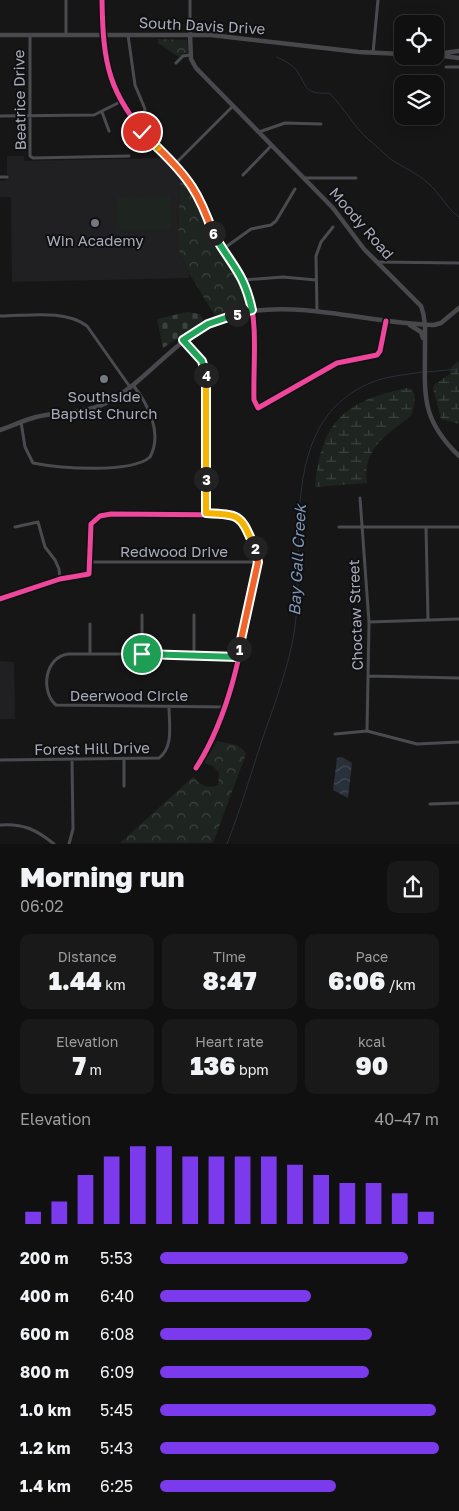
<!DOCTYPE html>
<html lang="en">
<head>
<meta charset="utf-8">
<style>
  :root { --surface:#101010; --page:#191919; --text:#f1f3f6; --muted:#9c9d9f; --line:#303030; --accent:#7c3aed }
  body { margin:0; font-family:"Golos Text",sans-serif; background:var(--page); color:var(--text); height:100vh; display:flex; flex-direction:column; font-size:19px; white-space:nowrap }
  * { box-sizing:border-box; margin:0 }
  p { font-size:16px; color:var(--muted) }
  .icon { flex:none; width:28px; height:28px; fill:none; stroke:currentColor; stroke-width:2; stroke-linecap:round; stroke-linejoin:round }
  .map { position:relative; height:844px; overflow:hidden }
  .details { display:flex; flex-direction:column; background:var(--surface); flex:1 }
  .details>* { flex:none }
  .controls { position:absolute; left:394px; top:15px; display:grid; gap:10px }
  .controls a { display:grid; place-items:center; width:50px; height:50px; border-radius:10px; background:var(--surface); box-shadow:0 2px 12px #0003,0 0 0 1px var(--line); font-size:25px }
  .pin { position:absolute; display:grid; place-items:center; width:42px; height:42px; color:#fff; margin:-21px; border:2px solid #fff; border-radius:50%; box-shadow:0 1px 5px #0007 }
  .km { position:absolute; width:25px; height:25px; margin:-12px; border-radius:50%; background:#222; color:#fff; font-size:14px; line-height:25px; text-align:center }
  .round { display:grid; place-items:center; flex:none; width:52px; height:52px; border-radius:10px; background:var(--page) }
  .summary { display:flex; align-items:center; justify-content:space-between; height:85px; padding:0 20px }
  h1 { font-size:28px; font-weight:800; line-height:38px }
  .metrics { display:grid; grid-template-columns:repeat(3,1fr); gap:8px; height:85px; padding:5px 20px }
  .metrics div { display:grid; align-content:center; border-radius:10px; background:var(--page); text-align:center }
  .metrics b { font-size:25px; font-weight:800 }
  .metrics small { font-size:14px; font-weight:400 }
  .metrics p { font-size:14px }
  .chart { height:140px; padding:10px 20px }
  .chart p { display:flex; justify-content:space-between }
  .chart svg { width:100%; height:90px; margin-top:5px; stroke:var(--accent); stroke-width:6 }
  ul { padding:0 20px; list-style:none; font-size:16px }
  li { display:grid; grid-template-columns:80px 60px 1fr; align-items:center; height:38px }
  li i { height:12px; border-radius:6px; background:var(--accent) }
  .map>svg:first-child { display:block }
</style>
</head>
<body>
<div class="map">
<svg width="459" height="844" viewBox="0 0 459 844">
  <defs>
    <pattern id="forest-crowns" width="20" height="18" patternUnits="userSpaceOnUse" patternTransform="scale(1.25)"><rect width="20" height="18" fill="#1e2520"/><path d="M2 6a3 3 0 1 1 6 0M12 15a3 3 0 1 1 6 0" fill="none" stroke="#3c423e"/></pattern>
    <pattern id="wetland-marsh" width="20" height="14" patternUnits="userSpaceOnUse" patternTransform="scale(1.25)"><rect width="20" height="14" fill="#1e2520"/><path d="M1 5h8M5 5V1M11 12h8M15 12V8" fill="none" stroke="#3c423e"/></pattern>
    <pattern id="cemetery-stones" width="16" height="16" patternUnits="userSpaceOnUse" patternTransform="scale(1.25)"><rect width="16" height="16" fill="#1e2520"/><path d="M2 7V4a2 2 0 0 1 4 0v3zM10 15v-3a2 2 0 0 1 4 0v3z" fill="#3c423e"/></pattern>
    <pattern id="water-waves" width="16" height="10" patternUnits="userSpaceOnUse" patternTransform="scale(1.25)"><rect width="16" height="10" fill="#293039"/><path d="M0 5q4-4 8 0t8 0" fill="none" stroke="#454b54"/></pattern>
  </defs>
  <rect width="100%" height="100%" fill="#161616"/>
  <path fill="#202022" d="M7 156H24V161L163 158 180 176 178 249 190 275 189 278 12 282 11 197H0V181L7 180Z
    M0 661 14 662 15 719H0Z"/>
  <path fill="url(#forest-crowns)" d="M158 39 187 40 188 52 179 57 158 43Z
    M180 176 201 201 213 235 237 268 248 294 251 310 217 319 190 275 178 249Z
    M217 741 236 745 244 750 246 754 213 843H120L193 777C201 785 207 789 218 785L219 773 213 766 204 763Z"/>
  <path fill="url(#wetland-marsh)" d="M459 361V424L441 419 433 388 435 384 450 374 451 367Z
    M407 388 412 389C417 396 414 408 411 416 387 435 362 448 367 483L315 487C321 422 344 401 407 388Z"/>
  <path fill="url(#cemetery-stones)" d="M187 312 200 314 204 322 163 348 157 319Z"/>
  <path fill="#1e2520" d="M170 196 171 230 118 231 117 198Z"/>
  <path fill="url(#water-waves)" d="M342 757 352 763 348 798 333 790 337 758Z"/>
  <g fill="none" stroke-linecap="round" stroke-linejoin="round">
    <path stroke="#293039" stroke-width="1" d="M277 57C284 61 292 64 297 71 308 88 304 94 329 93 344 107 353 126 369 140 377 146 384 154 392 160 404 168 417 173 428 183 440 193 446 208 459 217
      M426 372 459 369
      M227 844C240 811 250 777 261 743 273 708 286 675 293 639 309 555 272 425 370 383 386 376 405 375 422 372"/>
    <path stroke="#4a4b4f" stroke-width="3" d="M102 0C103 63 108 94 152 142 163 154 177 164 187 177 201 195 204 216 214 235 225 256 242 271 249 294 258 327 253 366 254 400L258 408 337 363 377 355 380 351 386 321
      M190 34V0
      M30 35V156L33 158 129 156
      M66 35V0
      M128 35 135 85 145 109 142 120 136 125
      M373 53 378 0
      M176 63 183 56 190 55
      M446 67H459
      M102 112 109 131
      M0 116 94 115 120 102
      M259 132 285 123 321 124
      M175 164 233 106
      M243 175 271 146
      M0 177H7
      M304 178H356
      M223 249 251 229 271 225 276 221 295 189
      M377 262 459 263
      M244 280 283 277 316 280
      M317 311 316 256 321 242 333 227
      M0 316C27 316 65 309 87 326L130 387
      M183 340 202 361 205 369 206 513
      M21 422 25 447 33 463C58 468 131 474 150 457 163 433 148 404 133 385
      M360 498 369 622 367 731
      M15 527 38 522 45 547 55 560 59 569 60 579
      M339 527H459
      M426 527 428 619
      M90 562H258
      M0 599 60 579 89 574 91 524 100 516 111 514 235 515 244 522 258 553V562C244 631 235 707 196 768
      M369 622 459 619
      M90 624V654
      M142 654V615
      M194 654V615
      M369 676 459 678
      M226 707 56 705C40 691 45 657 68 654H194L237 657
      M335 734 367 731 417 744 459 742
      M124 759V786
      M0 760 159 758C174 747 169 724 169 707
      M430 804 459 803
      M0 825C23 823 37 830 54 844
      M69 844 73 829 72 760"/>
    <path stroke="#49494d" stroke-width="4.5" d="M190 34 191 59 196 68 333 208 364 249 421 306C426 319 425 331 425 345 425 395 420 418 459 456
      M0 35H211L359 52 402 54
      M435 54 459 51
      M435 55 459 58
      M410 325 421 332 423 338
      M0 430C12 426 24 420 36 417 59 411 85 414 106 403 160 374 184 319 252 311 313 303 373 324 434 325L441 323 459 308"/>
    <defs>
      <path id="cycleway" d="M102 0C103 63 108 94 152 142 163 154 177 164 187 177 201 195 204 216 214 235 225 256 242 271 249 294 258 327 253 366 254 400L258 408 337 363 377 355 380 351 386 321
        M0 599 60 579 89 574 91 524 100 516 111 514 235 515 244 522 258 553V562C244 631 235 707 196 768"/>
    </defs>
    <use href="#cycleway" stroke="#101012" stroke-width="8"/>
    <use href="#cycleway" stroke="#ed469a" stroke-width="5"/>
  </g>
  <g fill="none" stroke-linecap="round" stroke-linejoin="round">
    <defs>
      <path id="split-1" d="M142 654 238 657 239 649"/>
      <path id="split-2" d="M239 649 258 562 255 548"/>
      <path id="split-3" d="M206 479V513C243 515 240 515 255 548"/>
      <path id="split-4" d="M206 375V479"/>
      <path id="split-5" d="M206 375 202 361 183 340 208 324 237 314"/>
      <path id="split-6" d="M213 233C231 265 244 272 252 310L237 314"/>
      <path id="split-7" d="M158 148C189 178 199 193 213 233"/>
      <path id="split-8" d="M142 132 158 148"/>
    </defs>
    <use href="#split-1" stroke="#fff" stroke-width="10"/>
    <use href="#split-2" stroke="#fff" stroke-width="10"/>
    <use href="#split-3" stroke="#fff" stroke-width="10"/>
    <use href="#split-4" stroke="#fff" stroke-width="10"/>
    <use href="#split-5" stroke="#fff" stroke-width="10"/>
    <use href="#split-6" stroke="#fff" stroke-width="10"/>
    <use href="#split-7" stroke="#fff" stroke-width="10"/>
    <use href="#split-8" stroke="#fff" stroke-width="10"/>
    <use href="#split-1" stroke="#22a559" stroke-width="6"/>
    <use href="#split-2" stroke="#f0652b" stroke-width="6"/>
    <use href="#split-3" stroke="#f5b400" stroke-width="6"/>
    <use href="#split-4" stroke="#f5b400" stroke-width="6"/>
    <use href="#split-5" stroke="#22a559" stroke-width="6"/>
    <use href="#split-6" stroke="#22a559" stroke-width="6"/>
    <use href="#split-7" stroke="#f0652b" stroke-width="6"/>
    <use href="#split-8" stroke="#f5b400" stroke-width="6"/>
  </g>
  <g fill="#74777f" stroke="#101012" stroke-width="2">
    <circle cx="95" cy="223" r="5"/>
    <circle cx="104" cy="379" r="5"/>
  </g>
  <g text-anchor="middle" dominant-baseline="central" stroke-width="4" stroke-linejoin="round" paint-order="stroke">
    <g font-size="15" fill="#a7abb8" stroke="#101012">
      <text transform="translate(202 25) rotate(3)">South Davis Drive</text>
      <text transform="translate(19 100) rotate(-91)">Beatrice Drive</text>
      <text transform="translate(362 223) rotate(49)">Moody Road</text>
      <text x="174" y="551">Redwood Drive</text>
      <text transform="translate(355 615) rotate(-92)">Choctaw Street</text>
      <text x="129" y="695">Deerwood Circle</text>
      <text transform="translate(92 748) rotate(-1)">Forest Hill Drive</text>
    </g>
    <g font-size="15" fill="#a7abb8" stroke="#101012">
      <text x="95" y="240">Win Academy</text>
      <text x="104" y="396">Southside<tspan x="104" dy="17">Baptist Church</tspan></text>
    </g>
    <g font-size="16" font-style="italic" fill="#7d96b4" stroke="#101012">
      <text transform="translate(297 560) rotate(-87)">Bay Gall Creek</text>
    </g>
  </g>
</svg>
<div class="controls">
<a><svg class="icon" aria-label="locate" viewBox="0 0 24 24"><circle cx="12" cy="12" r="6"/><path d="M12 2v4M12 18v4M2 12h4M18 12h4"/></svg></a>
<a><svg class="icon" aria-label="layers" viewBox="0 0 24 24"><path d="M12 4l9 5-9 5-9-5zM3 14l9 5 9-5"/></svg></a>
</div>
<div class="pin" style="left:142px;top:654px;background:#1e9e55"><svg class="icon" aria-label="arrive" viewBox="0 0 24 24"><path d="M6 21V4h12l-3 4 3 4H6"/></svg></div>
<div class="pin" style="left:142px;top:132px;background:#d93025"><svg class="icon" aria-label="check" viewBox="0 0 24 24"><path d="M5 12l5 5 9-10"/></svg></div>
<b class="km" style="left:239px;top:649px">1</b>
<b class="km" style="left:255px;top:548px">2</b>
<b class="km" style="left:206px;top:479px">3</b>
<b class="km" style="left:206px;top:375px">4</b>
<b class="km" style="left:237px;top:314px">5</b>
<b class="km" style="left:213px;top:233px">6</b>
</div>
<section class="details">
<div class="summary"><div><h1>Morning run</h1><p>06:02</p></div><a class="round"><svg class="icon" aria-label="share" viewBox="0 0 24 24"><path d="M12 15V3M7 8l5-5 5 5M5 13v7h14v-7"/></svg></a></div>
<div class="metrics">
<div><p>Distance</p><b>1.44<small> km</small></b></div>
<div><p>Time</p><b>8:47</b></div>
<div><p>Pace</p><b>6:06<small> /km</small></b></div>
</div>
<div class="metrics">
<div><p>Elevation</p><b>7<small> m</small></b></div>
<div><p>Heart rate</p><b>136<small> bpm</small></b></div>
<div><p>kcal</p><b>90</b></div>
</div>
<div class="chart"><p><span>Elevation</span>40–47 m</p>
<svg viewBox="0 0 160 44" preserveAspectRatio="none"><path d="M5 44V38M15 44V33M25 44V20M35 44V11M45 44V6M55 44V6M65 44V11M75 44V11M85 44V11M95 44V11M105 44V15M115 44V20M125 44V24M135 44V24M145 44V29M155 44V38"/></svg>
</div>
<ul>
<li><b>200 m</b>5:53<i style="width:89%"></i></li>
<li><b>400 m</b>6:40<i style="width:54%"></i></li>
<li><b>600 m</b>6:08<i style="width:76%"></i></li>
<li><b>800 m</b>6:09<i style="width:75%"></i></li>
<li><b>1.0 km</b>5:45<i style="width:99%"></i></li>
<li><b>1.2 km</b>5:43<i style="width:100%"></i></li>
<li><b>1.4 km</b>6:25<i style="width:63%"></i></li>
</ul>
</section>
</body>
</html>
